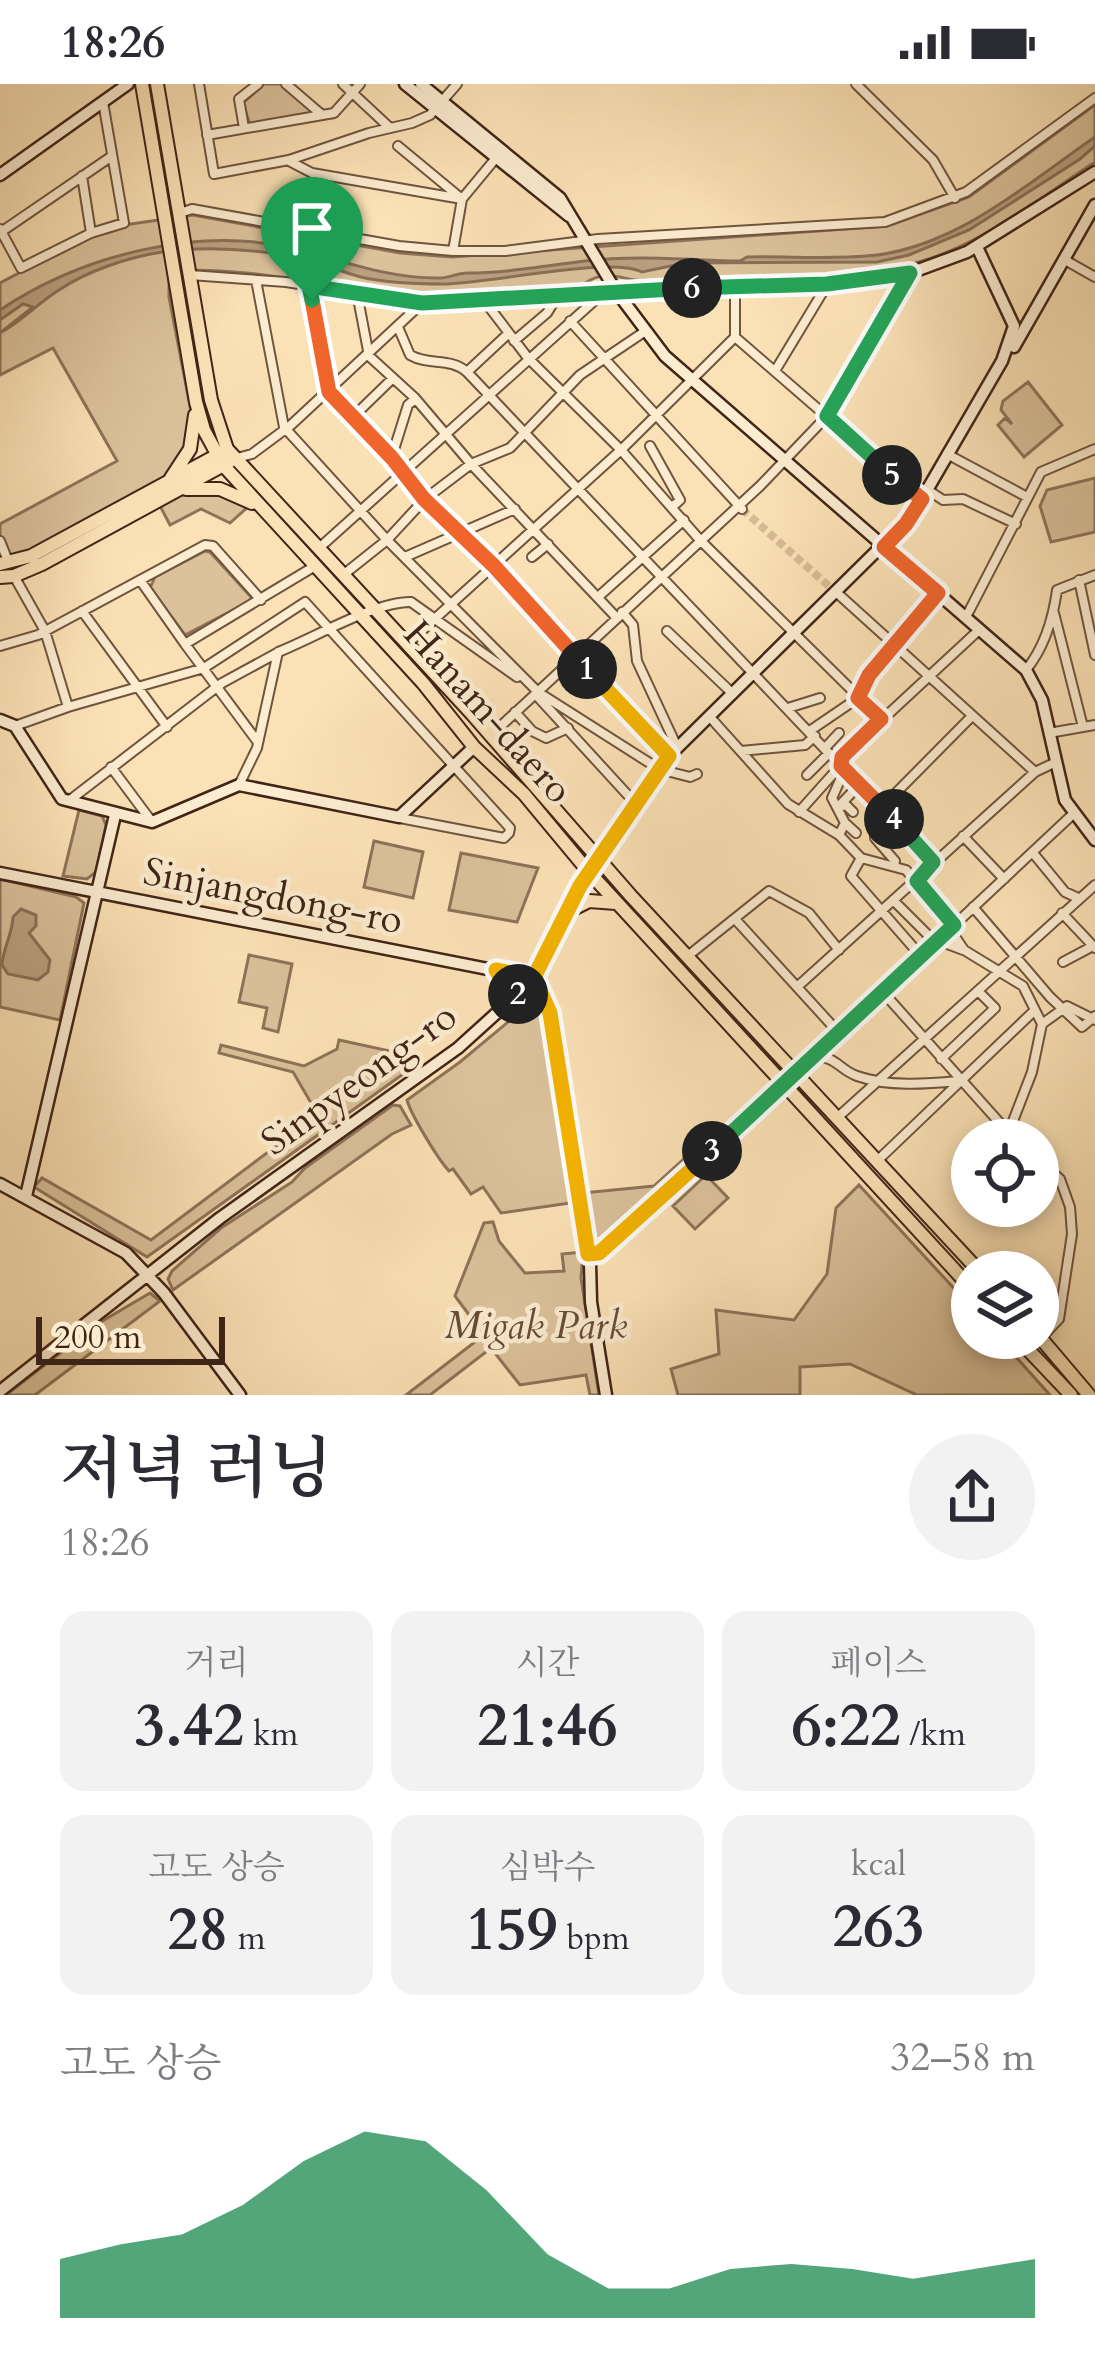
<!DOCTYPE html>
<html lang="ko">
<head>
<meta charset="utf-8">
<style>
  :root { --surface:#fff; --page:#f2f2f3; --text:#2b2b33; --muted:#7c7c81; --accent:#0b8043 }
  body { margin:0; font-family:Cardo,"Noto Serif KR",serif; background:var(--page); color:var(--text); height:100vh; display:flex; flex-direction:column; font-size:45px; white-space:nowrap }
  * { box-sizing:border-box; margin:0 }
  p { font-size:39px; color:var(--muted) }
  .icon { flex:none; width:66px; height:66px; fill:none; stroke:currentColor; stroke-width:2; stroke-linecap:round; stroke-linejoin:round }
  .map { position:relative; height:1311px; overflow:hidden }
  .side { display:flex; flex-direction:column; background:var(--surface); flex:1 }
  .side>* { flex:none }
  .buttons { position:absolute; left:951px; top:1035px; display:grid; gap:24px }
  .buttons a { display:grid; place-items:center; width:108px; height:108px; border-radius:50%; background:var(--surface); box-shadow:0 6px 18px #0003; font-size:60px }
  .scale { position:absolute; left:36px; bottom:30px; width:189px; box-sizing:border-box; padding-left:12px; border:6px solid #402416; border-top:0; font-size:33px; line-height:42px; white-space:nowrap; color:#402416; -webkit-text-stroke:9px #fcecd0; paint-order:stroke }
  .pin { position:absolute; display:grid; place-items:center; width:102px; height:102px; color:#fff; margin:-123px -51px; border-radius:50% 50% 50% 0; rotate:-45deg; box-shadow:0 0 12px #0007 }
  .pin .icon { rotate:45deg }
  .km { position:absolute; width:60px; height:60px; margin:-30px; border-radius:50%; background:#222; color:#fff; font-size:33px; line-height:60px; text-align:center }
  .round { display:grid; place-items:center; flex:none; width:126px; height:126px; border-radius:63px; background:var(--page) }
  .overview { display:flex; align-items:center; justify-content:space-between; height:204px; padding:0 60px }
  h1 { font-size:66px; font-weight:600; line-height:90px }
  .figures { display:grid; grid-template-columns:repeat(3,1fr); gap:18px; height:204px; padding:12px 60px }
  .figures div { display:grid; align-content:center; border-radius:24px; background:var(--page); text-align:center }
  .figures b { font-size:60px; font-weight:600 }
  .figures small { font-size:33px; font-weight:400 }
  .figures p { font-size:33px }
  .chart { height:336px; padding:24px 60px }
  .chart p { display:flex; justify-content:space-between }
  .chart svg { width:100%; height:216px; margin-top:12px; fill:var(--accent); opacity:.7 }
  .status { display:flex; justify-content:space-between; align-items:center; height:84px; padding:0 60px; background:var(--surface); direction:ltr }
  .status svg { height:33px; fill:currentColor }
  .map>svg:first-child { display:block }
</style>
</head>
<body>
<div class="status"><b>18:26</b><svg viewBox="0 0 49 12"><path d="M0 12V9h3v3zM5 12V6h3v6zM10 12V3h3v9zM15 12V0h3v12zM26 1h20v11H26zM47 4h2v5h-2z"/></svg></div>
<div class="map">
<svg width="1095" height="1311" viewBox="0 0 1095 1311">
  <rect width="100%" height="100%" fill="#fbe2b6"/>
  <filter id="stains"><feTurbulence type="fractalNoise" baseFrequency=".00167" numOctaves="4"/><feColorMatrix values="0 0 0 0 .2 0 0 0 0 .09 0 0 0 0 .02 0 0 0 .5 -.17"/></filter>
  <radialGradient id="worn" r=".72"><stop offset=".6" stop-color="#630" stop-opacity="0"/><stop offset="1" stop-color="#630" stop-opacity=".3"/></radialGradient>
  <path fill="#dbc29b" stroke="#8e7358" stroke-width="3" d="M264 0H284L315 26 314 30 250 41 243 19Z
    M1095 21V78C1035 117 973 168 902 182 819 199 729 198 645 197 621 196 606 184 584 200 534 204 467 217 418 213 334 207 255 181 169 187V213L193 338 190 357 170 393 13 476 0 451V440L117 377 53 264 0 291V199L93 150 124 141 193 131 400 169 452 173 887 142 969 113Z
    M1028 298 1062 341 1024 373 998 341 1005 334 1012 340 1001 326 1003 317Z
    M1095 394V448L1051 458 1040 422 1047 406Z
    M191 406 218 407 249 422 230 439 201 425 170 441 159 420Z
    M205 467 210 468 251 513 250 517 185 551 150 504 155 493Z
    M79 726 102 732 106 741 96 788 87 795 63 792Z
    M374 757 423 768 413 814 364 803Z
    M461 769 538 784 517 838 449 826Z
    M0 795 76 813 84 819 60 936 0 923Z
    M249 871 292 880 278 948 263 944 267 924 239 918Z
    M532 918 546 922 577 1118 501 1129 483 1103 471 1110 453 1085 449 1087C438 1075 411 1031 407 1016L460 978Z
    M339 956 390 967 406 988 147 1173 34 1103 42 1094 151 1156 312 1035 314 1024 293 988 219 969 221 961 304 982 337 965Z
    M393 1021 400 1022 411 1041 392 1050 173 1206 168 1195 172 1187 221 1144 292 1098 305 1084Z
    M719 1043 723 1046 592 1166 582 1109 654 1102Z
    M706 1091 728 1114 695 1145 673 1122Z
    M859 1101 972 1224V1254H999L1050 1311H917L850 1280 800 1283V1311H678L671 1285 719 1270 716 1226 794 1236 827 1190 836 1124Z
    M493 1138 499 1157 525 1189 564 1187 562 1170 583 1168 581 1194 599 1311H590L586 1291 520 1301 491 1264 430 1311H406L484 1251 455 1212 484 1139Z
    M150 1209 160 1217 35 1311H6L99 1239Z"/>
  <path fill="#bba180" stroke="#8a6f56" stroke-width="3" d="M1095 53V62L1080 75 969 146 909 171 877 178 685 179 642 188C610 172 488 200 443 200 417 200 386 199 361 193 337 187 314 175 290 172 249 165 203 162 162 168 129 173 87 187 59 206 38 219 22 237 0 249L33 223 23 220 0 236V226C82 171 199 141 296 165 343 177 391 195 440 194 449 194 457 189 467 189 507 189 544 182 585 177 636 171 689 176 740 177L747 173C789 172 834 176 877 171 960 160 1028 99 1095 53Z
    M21 825 36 831V842L29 849 50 876 48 888 38 896 8 890 2 881C3 864 13 848 13 833Z"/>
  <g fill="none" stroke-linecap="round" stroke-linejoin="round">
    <path stroke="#d6bc96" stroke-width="8" stroke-dasharray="8 4" stroke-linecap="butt" d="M742 425 832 505"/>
    <defs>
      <path id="street" d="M199 0 214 90 289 76 369 49 412 39 430 31 457 0
        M286 0 321 30
        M343 0 389 43
        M856 0 933 76 955 114
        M244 44 239 15 258 0
        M207 51 334 29 360 0
        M398 62 462 115 453 167
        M289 77 312 89 462 115 496 74
        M82 92 91 149
        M180 129 192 125 399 162 453 167H505L598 155 885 138 966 108 1095 14
        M0 145 21 184 91 149 124 139 103 18
        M1 148 112 72
        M1065 176 1095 193
        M190 191 286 198 422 219 616 207
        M256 196 284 343 387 456 538 608 659 685 690 693 697 690
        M309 202 329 308 392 374 425 415 494 482 669 672
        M735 202V253L922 415
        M357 209 369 272 415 314 471 380 616 533
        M483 215 528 274 621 366 700 456 881 635
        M570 237 742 425
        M398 243 410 271C429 282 450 273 467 288L933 779
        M514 257 547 229 558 211
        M775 287 827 201
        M467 288 509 249
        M354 332 393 294
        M650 362 680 416 672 423
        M947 370 1027 413
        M392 372 408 321 415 315
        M237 374 252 370 291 341 421 220
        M928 406 943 416 963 415 1016 440
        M0 457 8 477
        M318 465 604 208
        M405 473 515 425
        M532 473 548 460
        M343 491 387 456 425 415 471 380 510 364 580 291 644 248
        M14 492 45 547 68 623 15 642
        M140 496 185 560 315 482
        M1079 496 1095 571
        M836 508 1035 688
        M598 513 684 436
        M82 527 167 643
        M622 528 633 541 637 577 677 663
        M1054 529 1083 643
        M966 533 1041 388 1095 365
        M667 547 733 610
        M185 560 257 657
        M407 560 621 366 735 253
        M0 562 38 551 205 461 213 462 261 516
        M1026 586C1044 564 1053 535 1057 506L1095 491
        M537 612 636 720
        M68 623 204 584 305 518 510 744 509 749 504 754 400 734
        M788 624 820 614
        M515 628 532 647 546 654 568 644
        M709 632 788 720 839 751 861 774 851 792 920 871
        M811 646 858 614 869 591 937 509
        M1049 649 1095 641
        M490 652 760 402 827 332 910 189
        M825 664 839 649
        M741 667 805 661 815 652
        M111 683 152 738
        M807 691 829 669
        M239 701 257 664 278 568C314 554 376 517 411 518L517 593
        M70 716 222 599 277 569
        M883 722 972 632
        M799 728 841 681 842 673 980 545
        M853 728 846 721 839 722 859 701
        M845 739 832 714 845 685
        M839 751 845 739 856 749
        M963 752 1004 795
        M875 754 895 777 894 782
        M880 760 901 742
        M1033 769 1065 808 1078 814
        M861 774 906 786 954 841
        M893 816 931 854 963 866
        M973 823 1050 913 1082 943 1095 932
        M1062 829 1095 864
        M735 835 838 948
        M950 845 964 866 1023 902 1042 940
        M689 871 769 807 809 829 839 866
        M1063 878 1093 862
        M797 903 1035 688 1054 679
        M882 907 1015 1056
        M813 972C838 973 838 985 857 992 888 1003 927 1000 958 997
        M941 975 995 924 978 907
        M793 992 1072 731
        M838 1033 1095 801
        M1008 1050 1032 988 1042 940 1067 922 1095 936
        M1038 1076 1060 1095 1070 1123 1072 1150 1059 1235 1042 1253
        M877 1077 1035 926"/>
      <path id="secondary" d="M405 0 569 132
        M421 0 560 114 616 207 665 272 1026 586 1042 616 1065 716 1095 756
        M0 91 128 0
        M977 163 1014 242
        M616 207 827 200 910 189 967 168 1095 88
        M1014 263 1095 121
        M0 636 15 642 62 715 152 738 239 701 399 733 474 663
        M0 789 534 894
        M496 887 506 903 507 921
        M534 894 551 932 588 1170
        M0 1100 126 1169 164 1209 240 1311
        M26 1112 115 731
        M595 1172 786 1000
        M590 1180 591 1218 606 1311
        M0 1307 220 1134 458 964 522 906 540 884 588 787 669 672 912 432 1002 277 1014 242"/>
      <path id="primary" d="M142 0 196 318 204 346 223 381 423 599 474 663 524 710 588 787 972 1205
        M157 0 211 316 227 365 472 630 631 812 980 1188
        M171 394 190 365 195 331
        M186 405H220L252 419
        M0 480 31 472 223 368
        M0 493 14 492 42 480 229 378
        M567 828 589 817 616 819
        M1038 1251 1089 1311
        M1017 1254 1071 1311"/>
    </defs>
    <use href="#street" stroke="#6f543e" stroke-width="12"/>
    <use href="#secondary" stroke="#402416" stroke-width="15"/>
    <use href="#primary" stroke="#402416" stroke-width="16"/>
    <use href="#street" stroke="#fcecd0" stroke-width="8"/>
    <use href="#secondary" stroke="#fcecd0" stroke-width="10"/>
    <use href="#primary" stroke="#fbe2b6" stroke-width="12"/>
  </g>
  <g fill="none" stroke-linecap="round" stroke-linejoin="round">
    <defs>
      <path id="split-1" d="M312 216 329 308 392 374 424 415 494 482 587 585"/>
      <path id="split-2" d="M518 910 507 921 506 903 496 886 534 893 580 802 669 672 587 585"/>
      <path id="split-3" d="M518 910 534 893 550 929 588 1170 599 1169 712 1067"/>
      <path id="split-4" d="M712 1067 954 841 917 797 933 778 894 735"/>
      <path id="split-5" d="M892 391 922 415 906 440 884 463 938 509 869 591 858 614 881 635 842 673 841 682 894 735"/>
      <path id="split-6" d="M692 204 827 200 910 189 827 332 892 391"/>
      <path id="split-7" d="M312 216 309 202 422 219 692 204"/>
    </defs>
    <use href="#split-1" stroke="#fff" stroke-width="24"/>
    <use href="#split-2" stroke="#fff" stroke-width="24"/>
    <use href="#split-3" stroke="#fff" stroke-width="24"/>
    <use href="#split-4" stroke="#fff" stroke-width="24"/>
    <use href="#split-5" stroke="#fff" stroke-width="24"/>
    <use href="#split-6" stroke="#fff" stroke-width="24"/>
    <use href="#split-7" stroke="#fff" stroke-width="24"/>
    <use href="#split-1" stroke="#f0652b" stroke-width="15"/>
    <use href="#split-2" stroke="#f5b400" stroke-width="15"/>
    <use href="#split-3" stroke="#f5b400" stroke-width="15"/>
    <use href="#split-4" stroke="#22a559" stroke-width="15"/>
    <use href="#split-5" stroke="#f0652b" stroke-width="15"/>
    <use href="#split-6" stroke="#22a559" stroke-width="15"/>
    <use href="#split-7" stroke="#22a559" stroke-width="15"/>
  </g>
  <g text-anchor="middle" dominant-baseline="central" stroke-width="9" stroke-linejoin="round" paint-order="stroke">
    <g font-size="39" fill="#402416" stroke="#fcecd0">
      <text transform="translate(488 628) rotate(48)">Hanam-daero</text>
      <text transform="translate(273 812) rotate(11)">Sinjangdong-ro</text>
      <text transform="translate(359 995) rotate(-36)">Sinpyeong-ro</text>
    </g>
    <g font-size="39" font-style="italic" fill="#674c37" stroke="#fcecd0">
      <text x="536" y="1241">Migak Park</text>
    </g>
  </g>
  <rect width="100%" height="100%" filter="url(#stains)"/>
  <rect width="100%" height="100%" fill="url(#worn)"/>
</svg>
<div class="buttons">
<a><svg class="icon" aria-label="locate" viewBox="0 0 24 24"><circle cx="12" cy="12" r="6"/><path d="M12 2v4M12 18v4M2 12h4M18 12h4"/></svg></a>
<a><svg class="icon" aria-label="layers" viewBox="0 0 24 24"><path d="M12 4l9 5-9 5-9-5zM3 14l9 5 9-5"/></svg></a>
</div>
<div class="scale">200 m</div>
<div class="pin" style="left:312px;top:216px;background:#1e9e55"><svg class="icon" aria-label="arrive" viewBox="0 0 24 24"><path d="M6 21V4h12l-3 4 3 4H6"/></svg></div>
<b class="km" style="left:587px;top:585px">1</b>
<b class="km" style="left:518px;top:910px">2</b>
<b class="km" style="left:712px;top:1067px">3</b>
<b class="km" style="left:894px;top:735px">4</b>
<b class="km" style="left:892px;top:391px">5</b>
<b class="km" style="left:692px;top:204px">6</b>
</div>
<section class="side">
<div class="overview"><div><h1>저녁 러닝</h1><p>18:26</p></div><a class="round"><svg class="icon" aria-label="share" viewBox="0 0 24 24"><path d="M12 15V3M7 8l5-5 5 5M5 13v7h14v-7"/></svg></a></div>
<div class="figures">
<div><p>거리</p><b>3.42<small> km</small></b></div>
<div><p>시간</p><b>21:46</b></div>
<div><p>페이스</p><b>6:22<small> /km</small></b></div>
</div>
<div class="figures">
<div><p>고도 상승</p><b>28<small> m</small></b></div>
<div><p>심박수</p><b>159<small> bpm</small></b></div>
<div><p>kcal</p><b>263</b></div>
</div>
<div class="chart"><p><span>고도 상승</span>32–58 m</p>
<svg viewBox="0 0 160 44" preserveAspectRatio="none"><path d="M0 44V32L10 29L20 27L30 21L40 12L50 6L60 8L70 18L80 31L90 38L100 38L110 34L120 33L130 34L140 36L150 34L160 32V44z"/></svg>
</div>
</section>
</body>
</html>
